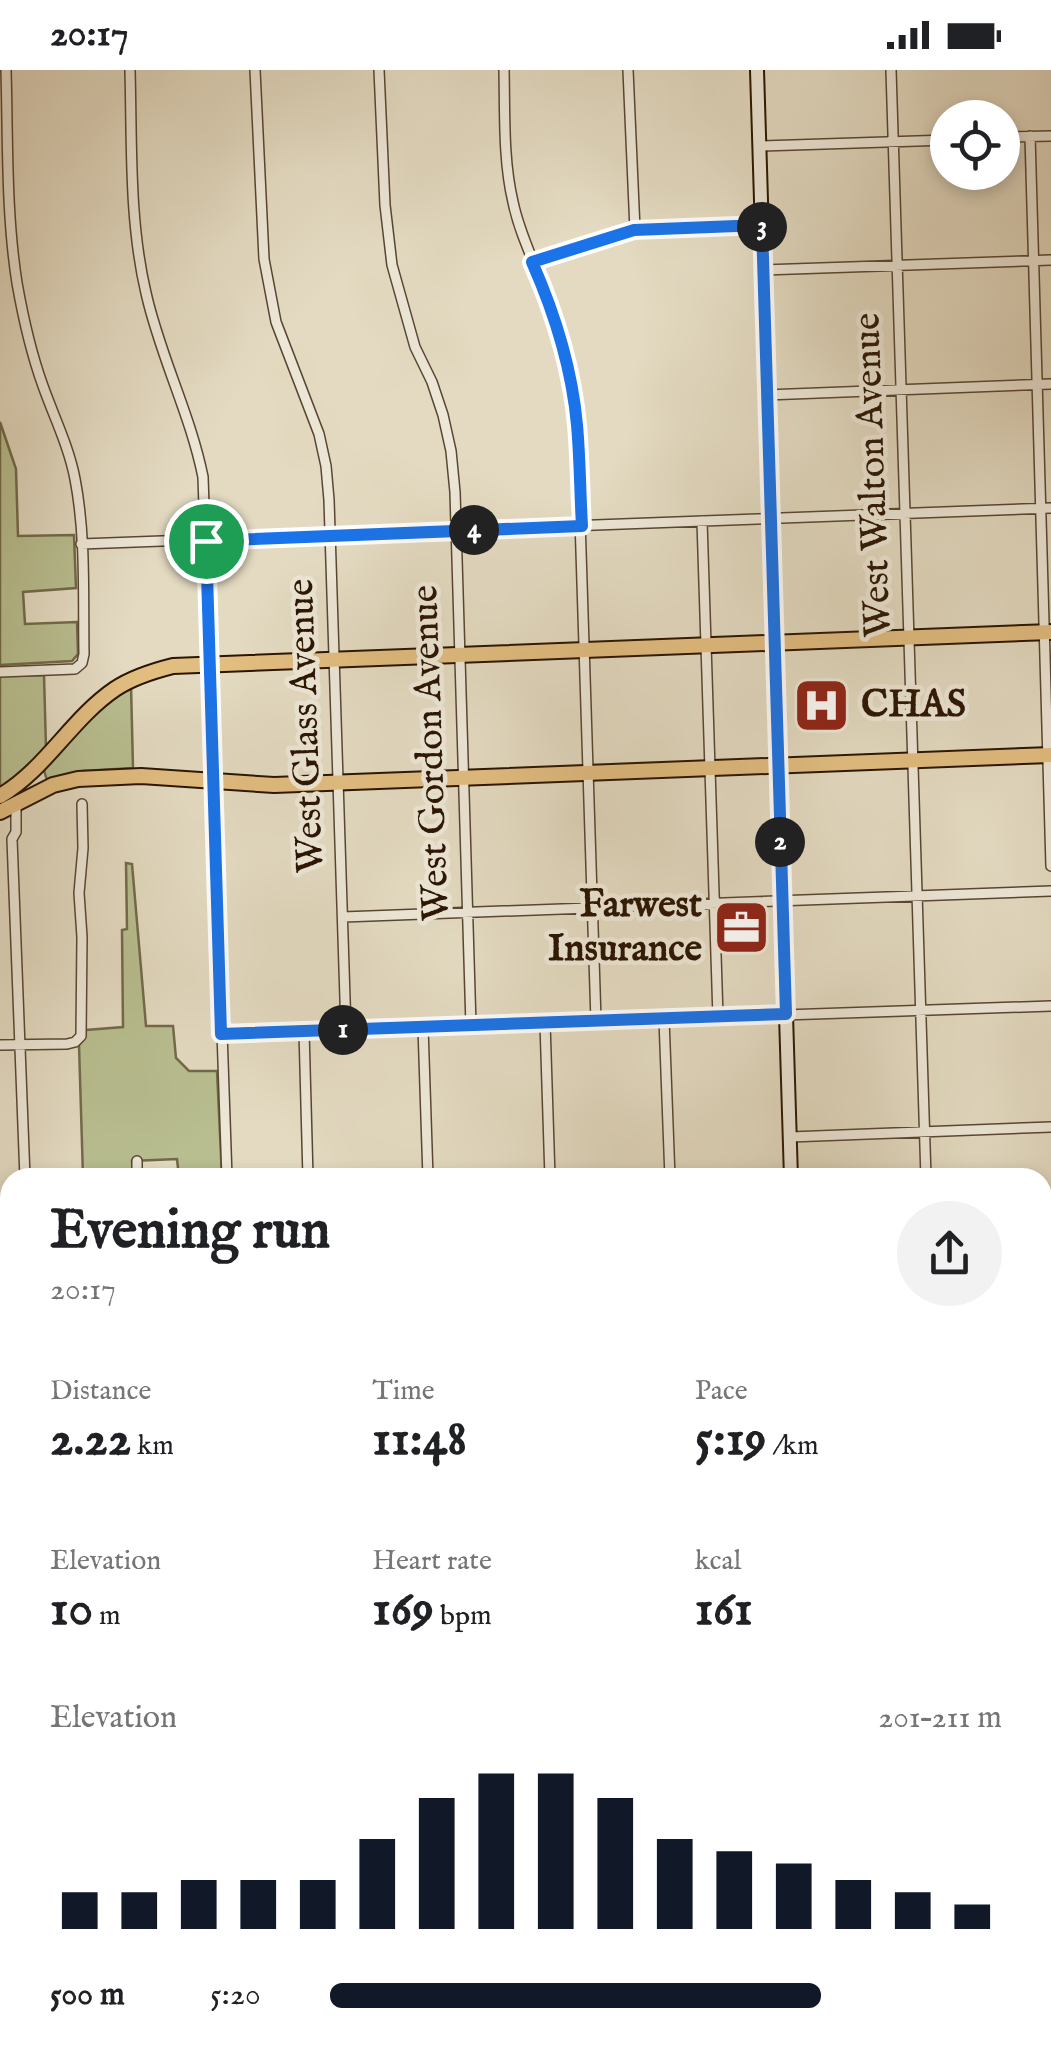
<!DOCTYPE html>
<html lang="en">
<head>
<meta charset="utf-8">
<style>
  :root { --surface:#fff; --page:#f2f2f2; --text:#202124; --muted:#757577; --accent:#111827 }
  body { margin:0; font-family:"IM FELL English",serif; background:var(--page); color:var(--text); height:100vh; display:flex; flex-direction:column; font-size:38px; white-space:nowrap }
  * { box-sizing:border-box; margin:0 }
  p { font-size:32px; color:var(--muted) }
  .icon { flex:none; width:55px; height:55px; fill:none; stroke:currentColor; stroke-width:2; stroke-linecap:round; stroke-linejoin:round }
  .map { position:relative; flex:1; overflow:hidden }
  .details { position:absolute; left:0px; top:1098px; width:1052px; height:888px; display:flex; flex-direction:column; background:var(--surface); border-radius:30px 30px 0 0; box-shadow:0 5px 15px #0003 }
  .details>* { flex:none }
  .buttons { position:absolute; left:930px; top:30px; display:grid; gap:20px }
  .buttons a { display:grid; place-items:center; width:90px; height:90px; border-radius:50%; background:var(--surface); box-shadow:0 5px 15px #0003; font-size:50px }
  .pin { position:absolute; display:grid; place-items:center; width:85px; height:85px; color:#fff; margin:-42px; border:5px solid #fff; border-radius:50%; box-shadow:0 2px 10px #0007 }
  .km { position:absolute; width:50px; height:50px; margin:-25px; border-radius:50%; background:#222; color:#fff; font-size:28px; line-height:50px; text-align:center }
  .round { display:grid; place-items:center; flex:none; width:105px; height:105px; border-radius:52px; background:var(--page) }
  .overview { display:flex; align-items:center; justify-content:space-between; height:170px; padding:0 50px }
  h1 { font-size:55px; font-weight:700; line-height:75px }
  .metrics { display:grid; grid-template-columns:repeat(3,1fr); gap:15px; height:170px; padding:10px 50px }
  .metrics div { display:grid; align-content:center }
  .metrics b { font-size:50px; font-weight:700 }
  .metrics small { font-size:28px; font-weight:400 }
  .metrics p { font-size:28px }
  .chart { height:280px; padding:20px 50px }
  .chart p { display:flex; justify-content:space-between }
  .chart svg { width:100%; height:180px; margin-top:10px; stroke:var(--accent); stroke-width:6 }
  ul { padding:0 50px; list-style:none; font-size:32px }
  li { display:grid; grid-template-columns:160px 120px 1fr; align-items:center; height:75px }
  li i { height:25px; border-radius:12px; background:var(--accent) }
  .status { display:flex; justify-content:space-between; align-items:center; height:70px; padding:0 50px; background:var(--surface); direction:ltr }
  .status svg { height:28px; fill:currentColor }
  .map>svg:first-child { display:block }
</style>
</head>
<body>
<div class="status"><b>20:17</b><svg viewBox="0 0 49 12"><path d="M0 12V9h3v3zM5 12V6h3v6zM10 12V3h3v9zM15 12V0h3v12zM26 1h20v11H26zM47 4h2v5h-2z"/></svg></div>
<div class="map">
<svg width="1051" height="1983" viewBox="0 0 1051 1983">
  <rect width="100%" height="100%" fill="#e3dac1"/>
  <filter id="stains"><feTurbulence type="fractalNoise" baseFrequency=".002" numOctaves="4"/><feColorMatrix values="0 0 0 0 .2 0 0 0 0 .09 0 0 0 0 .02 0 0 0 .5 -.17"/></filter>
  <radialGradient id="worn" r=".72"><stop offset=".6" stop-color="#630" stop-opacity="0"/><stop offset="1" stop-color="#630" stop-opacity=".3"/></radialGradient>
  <path fill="#b8be90" stroke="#716a49" stroke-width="2.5" d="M0 352 16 399 18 466 74 465 76 518 23 522 25 554 77 552 78 584 72 591 0 595Z
    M44 605 46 679 20 705 0 718V606Z
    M131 615 133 698 82 701 47 710 43 697 92 644Z
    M126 793 132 794 146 956H173L176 988 189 1001H217L222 1107H179L177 1089 132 1091 133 1107H83L79 975 86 960 123 957 122 860 127 859Z
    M172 1975H280V1983H171Z"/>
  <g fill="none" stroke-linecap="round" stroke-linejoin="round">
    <defs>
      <path id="street" d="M130 0C132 74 129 151 146 223 160 286 190 343 203 407L227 1108
        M255 0 264 189 276 252 319 364 326 396 329 430 346 960
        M379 0 385 135 392 195 415 277 432 312 443 345 451 381 455 422 471 956
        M504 0C505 43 503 90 513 132 520 166 536 195 547 227 562 269 572 312 577 356L596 951
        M628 0 635 160
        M891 0 926 1108
        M1030 66 1051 796
        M1002 67 1051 66
        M759 76 948 70
        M532 192 635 160 761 155
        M763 200 1051 190
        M766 325 1051 314
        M702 451 718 947
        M81 474 1051 438
        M0 602 75 599 82 593 84 584C83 527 86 466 75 409 69 377 54 347 43 316 31 283 23 247 17 213 6 143 8 70 6 0
        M16 733V762L12 769 25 1108
        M343 847 1051 821
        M664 949 670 1108
        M545 953 550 1108
        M423 957 428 1108
        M304 961 308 1108
        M221 964 1051 936
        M0 975 67 974 75 972 81 966 82 867 79 823 83 778 82 734
        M790 1067 1051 1057
        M137 1091V1108
        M1042 1179 1051 1178
        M0 1226H10
        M1042 1298H1051
        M0 1366H10
        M1042 1420H1051
        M0 1647 10 1646
        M1042 1661H1051
        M1042 1785 1051 1784
        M52 1975 53 1983
        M338 1975V1983
        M452 1975V1983
        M463 1975V1983
        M579 1975V1983
        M700 1975V1983
        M955 1975V1983
        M165 1983V1975"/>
      <path id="secondary" d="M757 0 791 1108
        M0 1505H10
        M1042 1540 1051 1539
        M0 1787 10 1786
        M1042 1904 1051 1903
        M819 1975V1983"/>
      <path id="primary" d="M0 726C46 699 71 649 115 619 133 607 153 601 173 596L1051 562
        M0 742 53 715 78 709 141 706 274 715 1051 685"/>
    </defs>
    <use href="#street" stroke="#584632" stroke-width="12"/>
    <use href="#secondary" stroke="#2a1502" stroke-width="16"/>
    <use href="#primary" stroke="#2a1502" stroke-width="18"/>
    <use href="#street" stroke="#ede7d7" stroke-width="9"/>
    <use href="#secondary" stroke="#ede7d7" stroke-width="12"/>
    <use href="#primary" stroke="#e2bd80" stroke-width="14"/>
  </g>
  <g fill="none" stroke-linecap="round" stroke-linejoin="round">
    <defs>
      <path id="route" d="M762 155 786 944 221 964 206 471 582 456C580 422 580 388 577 355 572 299 555 244 532 192L634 160Z"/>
    </defs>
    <use href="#route" stroke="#fff" stroke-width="20"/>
    <use href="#route" stroke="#1a73e8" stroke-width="12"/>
  </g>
  <defs>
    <symbol id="hospital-square" viewBox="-11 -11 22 22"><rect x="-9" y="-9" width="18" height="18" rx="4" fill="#8f2418" stroke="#ede7d7"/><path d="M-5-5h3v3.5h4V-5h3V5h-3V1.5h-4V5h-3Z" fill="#fff"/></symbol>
    <symbol id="office-square" viewBox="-11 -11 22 22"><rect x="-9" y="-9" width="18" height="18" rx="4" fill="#8f2418" stroke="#ede7d7"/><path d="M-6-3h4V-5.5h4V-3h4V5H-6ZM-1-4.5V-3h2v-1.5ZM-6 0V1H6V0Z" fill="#fff"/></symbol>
  </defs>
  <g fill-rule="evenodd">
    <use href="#hospital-square" x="790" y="604" width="63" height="63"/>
    <use href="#office-square" x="710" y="826" width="63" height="63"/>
  </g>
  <g text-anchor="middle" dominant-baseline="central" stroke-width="9" stroke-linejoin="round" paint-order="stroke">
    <g font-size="38" fill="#2a1502" stroke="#ede7d7">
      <text transform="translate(874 405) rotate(-92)">West Walton Avenue</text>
      <text transform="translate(307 656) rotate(-92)">West Glass Avenue</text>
      <text transform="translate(432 683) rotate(-92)">West Gordon Avenue</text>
    </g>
    <g font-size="38" font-weight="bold" fill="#2a1502" stroke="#ede7d7" text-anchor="start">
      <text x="861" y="636">CHAS</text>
      <text x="702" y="836" text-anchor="end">Farwest<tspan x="702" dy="44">Insurance</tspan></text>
    </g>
  </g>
  <rect width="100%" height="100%" filter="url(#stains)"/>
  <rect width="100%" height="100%" fill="url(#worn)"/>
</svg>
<div class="buttons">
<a><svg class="icon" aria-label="locate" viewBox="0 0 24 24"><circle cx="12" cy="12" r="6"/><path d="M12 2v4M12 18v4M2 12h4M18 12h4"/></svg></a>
</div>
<div class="pin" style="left:206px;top:471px;background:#1e9e55"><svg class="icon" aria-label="arrive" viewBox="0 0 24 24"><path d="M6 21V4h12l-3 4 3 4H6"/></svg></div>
<b class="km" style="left:343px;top:960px">1</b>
<b class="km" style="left:780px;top:772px">2</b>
<b class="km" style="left:762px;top:157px">3</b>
<b class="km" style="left:474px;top:460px">4</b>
<section class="details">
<div class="overview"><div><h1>Evening run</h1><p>20:17</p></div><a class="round"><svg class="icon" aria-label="share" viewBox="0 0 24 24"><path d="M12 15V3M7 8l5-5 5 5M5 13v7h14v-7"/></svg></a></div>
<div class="metrics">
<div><p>Distance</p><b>2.22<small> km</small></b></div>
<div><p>Time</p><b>11:48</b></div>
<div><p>Pace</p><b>5:19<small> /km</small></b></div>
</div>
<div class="metrics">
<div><p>Elevation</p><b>10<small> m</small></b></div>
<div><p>Heart rate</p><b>169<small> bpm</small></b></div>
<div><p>kcal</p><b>161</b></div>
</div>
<div class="chart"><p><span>Elevation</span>201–211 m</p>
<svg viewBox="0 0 160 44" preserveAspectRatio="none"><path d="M5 44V35M15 44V35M25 44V32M35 44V32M45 44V32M55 44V22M65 44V12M75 44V6M85 44V6M95 44V12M105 44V22M115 44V25M125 44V28M135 44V32M145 44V35M155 44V38"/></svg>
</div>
<ul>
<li><b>500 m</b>5:20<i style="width:73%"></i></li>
</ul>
</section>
</div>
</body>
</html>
